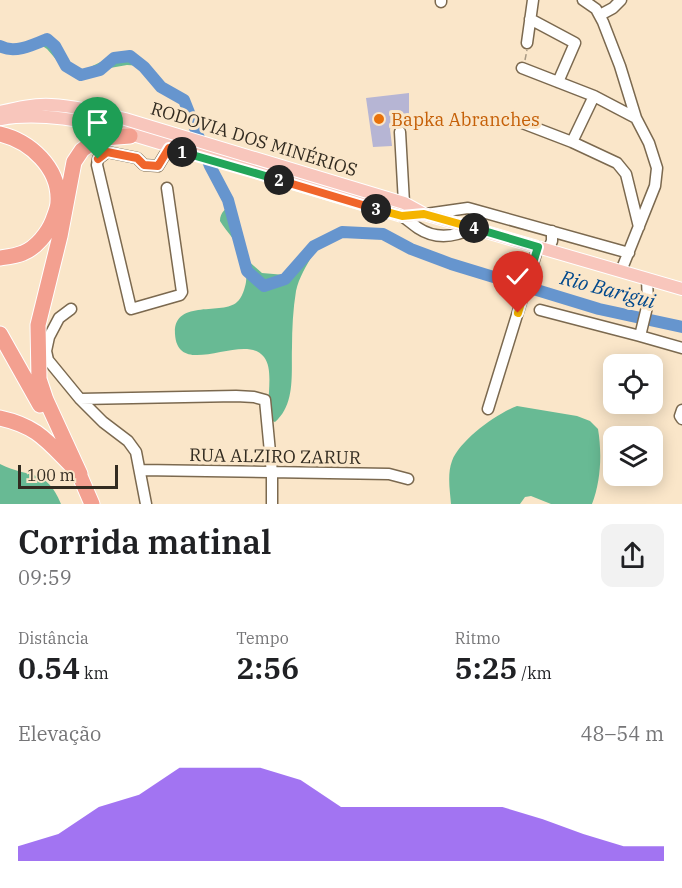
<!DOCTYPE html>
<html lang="pt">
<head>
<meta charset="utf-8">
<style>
  :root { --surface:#fff; --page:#f2f2f2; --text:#202124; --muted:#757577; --accent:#7c3aed }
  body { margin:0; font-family:"IBM Plex Serif",serif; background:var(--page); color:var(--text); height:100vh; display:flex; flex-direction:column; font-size:22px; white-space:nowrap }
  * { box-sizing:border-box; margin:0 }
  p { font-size:20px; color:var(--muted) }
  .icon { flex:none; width:33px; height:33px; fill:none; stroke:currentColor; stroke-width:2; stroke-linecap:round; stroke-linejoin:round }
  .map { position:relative; height:504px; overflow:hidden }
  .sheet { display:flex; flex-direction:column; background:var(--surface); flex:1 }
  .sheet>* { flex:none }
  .buttons { position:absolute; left:603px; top:354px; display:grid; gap:12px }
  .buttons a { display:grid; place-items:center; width:60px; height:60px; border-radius:12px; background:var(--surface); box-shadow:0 3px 15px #0003; font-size:30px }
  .scale { position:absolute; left:18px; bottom:15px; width:100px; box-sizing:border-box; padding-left:6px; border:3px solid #322b20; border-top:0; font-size:16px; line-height:21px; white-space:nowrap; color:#322b20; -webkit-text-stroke:4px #fae6c9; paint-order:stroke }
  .pin { position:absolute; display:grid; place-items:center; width:51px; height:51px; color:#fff; margin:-62px -26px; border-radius:50% 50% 50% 0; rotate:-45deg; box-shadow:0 0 6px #0007 }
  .pin .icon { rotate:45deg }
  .km { position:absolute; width:30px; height:30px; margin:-15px; border-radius:50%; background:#222; color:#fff; font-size:16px; line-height:30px; text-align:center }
  .round { display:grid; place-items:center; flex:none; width:63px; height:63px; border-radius:12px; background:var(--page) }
  .head { display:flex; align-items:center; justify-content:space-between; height:102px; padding:0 18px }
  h1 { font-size:33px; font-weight:600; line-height:45px }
  .figures { display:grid; grid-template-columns:repeat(3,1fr); gap:9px; height:102px; padding:6px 18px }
  .figures div { display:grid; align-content:center }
  .figures b { font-size:30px; font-weight:600 }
  .figures small { font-size:16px; font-weight:400 }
  .figures p { font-size:16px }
  .chart { height:168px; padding:12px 18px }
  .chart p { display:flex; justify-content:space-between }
  .chart svg { width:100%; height:108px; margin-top:6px; fill:var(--accent); opacity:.7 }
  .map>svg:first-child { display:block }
</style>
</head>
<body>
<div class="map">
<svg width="682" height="504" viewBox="0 0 682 504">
  <rect width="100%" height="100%" fill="#fae6c9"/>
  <path fill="#68ba94" d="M49 40 67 65 80 72 115 55 129 56 142 66 127 65 110 68 89 78 77 79 67 72 47 49 38 43Z
    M233 205 246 259 262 273 285 275 315 241 319 240C313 258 300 272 296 291 293 309 292 329 292 347 291 372 296 404 275 422L270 420C265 402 275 371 264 357 244 331 178 381 175 334 173 298 223 316 237 302 242 298 245 288 246 282 247 273 247 263 243 255 238 242 227 233 220 221 220 212 226 208 233 205Z
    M517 406 577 416 590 421 598 429C602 453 601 481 592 504H551L531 496 525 497 520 504H451C450 491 447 474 452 461 460 440 496 414 517 406Z
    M0 464C29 479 46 467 61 504H0Z"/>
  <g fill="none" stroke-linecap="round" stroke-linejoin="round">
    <path stroke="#6695ce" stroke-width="12" d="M0 46C14 54 33 45 47 39L55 46 66 66 81 75 100 70 114 58 130 56 144 67 161 87 184 100 210 166 228 200 247 271 264 286 285 279 314 246 342 232 383 234 411 249 451 264 599 309 682 327"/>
  </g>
  <path fill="#b6b5d4" d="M409 93V127L399 125 390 129 392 146 373 147 366 98Z"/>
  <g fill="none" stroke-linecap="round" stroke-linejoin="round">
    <defs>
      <path id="minor" d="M583 0 596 9 603 22 620 66 636 118 649 143 657 168 655 186 621 271
        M441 2V0
        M600 15 613 8 621 0
        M530 19 575 43 558 82
        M527 43 533 0
        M522 68 594 96 636 118
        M512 119 572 142 617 163 626 174 639 227
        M400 132 404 203
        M572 142 594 96
        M167 188 182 292 180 295 131 309 97 165 98 159 107 152 137 158 144 165 158 166 169 148
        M426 214 468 208 629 253
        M402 216C408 220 412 224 418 228 436 240 455 237 473 228
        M548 250 552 241V231
        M647 279 648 303 640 336 682 348
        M71 309 59 318 49 337 46 351 48 360 80 399 103 422 128 441 136 452 146 504
        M540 310 640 336
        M80 399 236 396 254 397 265 400 272 473V504
        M488 409 538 247
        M682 410 680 416 682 419
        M141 470 389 474 408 479"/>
      <path id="major" d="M0 112C17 108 34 104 51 105 76 106 101 113 125 119L404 203 424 214 682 289
        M1 119C34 113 68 118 100 125L402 216 424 214"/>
      <path id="highway" d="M0 134C30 141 60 168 58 202 58 208 55 214 53 220 48 233 36 248 23 253 16 256 7 257 0 258
        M0 334 40 405
        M0 418C37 426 47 441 73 467
        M76 467 92 504
        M80 474 46 400 39 379 38 325 60 236 74 162 82 150 93 142 104 138 130 136"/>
    </defs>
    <use href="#minor" stroke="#7b694f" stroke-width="13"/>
    <use href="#major" stroke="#fff" stroke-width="14"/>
    <use href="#highway" stroke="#fff" stroke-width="17"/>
    <path stroke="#a89983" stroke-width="1.5" stroke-dasharray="6 3" stroke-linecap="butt" d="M525 60 527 50"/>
    <use href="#minor" stroke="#fff" stroke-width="10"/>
    <use href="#major" stroke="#f8c6bc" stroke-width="12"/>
    <use href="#highway" stroke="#f3a090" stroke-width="15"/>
  </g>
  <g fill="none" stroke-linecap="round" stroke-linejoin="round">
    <defs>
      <path id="split-1" d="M98 159 107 152 137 158 144 165 158 166 169 148 182 152"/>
      <path id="split-2" d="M182 152 279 180"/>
      <path id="split-3" d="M279 180 376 209"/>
      <path id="split-4" d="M376 209 402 216 424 214 474 228"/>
      <path id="split-5" d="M474 228 538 247 528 279"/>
      <path id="split-6" d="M518 313 528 279"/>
    </defs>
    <use href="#split-1" stroke="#fff" stroke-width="12"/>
    <use href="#split-2" stroke="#fff" stroke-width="12"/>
    <use href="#split-3" stroke="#fff" stroke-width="12"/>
    <use href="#split-4" stroke="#fff" stroke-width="12"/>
    <use href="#split-5" stroke="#fff" stroke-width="12"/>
    <use href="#split-6" stroke="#fff" stroke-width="12"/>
    <use href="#split-1" stroke="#f0652b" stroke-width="8"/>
    <use href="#split-2" stroke="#22a559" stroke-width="8"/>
    <use href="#split-3" stroke="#f0652b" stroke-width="8"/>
    <use href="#split-4" stroke="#f5b400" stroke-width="8"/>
    <use href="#split-5" stroke="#22a559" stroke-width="8"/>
    <use href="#split-6" stroke="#f5b400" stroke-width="8"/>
  </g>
  <circle fill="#e8710a" stroke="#fae6c9" stroke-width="2" cx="379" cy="119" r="6"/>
  <g text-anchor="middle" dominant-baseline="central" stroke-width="6" stroke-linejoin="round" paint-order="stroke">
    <g font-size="18" fill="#c56008" stroke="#fae6c9" text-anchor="start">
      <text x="391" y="119">Bapka Abranches</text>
    </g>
    <g font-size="18" fill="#322b20" stroke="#fae6c9">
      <text transform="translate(254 139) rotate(17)">RODOVIA DOS MINÉRIOS</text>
      <text transform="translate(275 456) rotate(1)">RUA ALZIRO ZARUR</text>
    </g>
    <g font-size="20" font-style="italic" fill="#00488c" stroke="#fae6c9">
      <text transform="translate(608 289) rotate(15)">Rio Barigui</text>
    </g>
  </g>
</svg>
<div class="buttons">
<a><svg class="icon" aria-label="locate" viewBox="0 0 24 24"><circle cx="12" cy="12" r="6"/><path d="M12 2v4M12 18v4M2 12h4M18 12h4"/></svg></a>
<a><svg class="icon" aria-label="layers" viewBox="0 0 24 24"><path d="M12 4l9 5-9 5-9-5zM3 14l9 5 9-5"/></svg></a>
</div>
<div class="scale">100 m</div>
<div class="pin" style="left:98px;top:159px;background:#1e9e55"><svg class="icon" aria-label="arrive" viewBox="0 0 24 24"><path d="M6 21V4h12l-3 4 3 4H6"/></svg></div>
<div class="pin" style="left:518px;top:313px;background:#d93025"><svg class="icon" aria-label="check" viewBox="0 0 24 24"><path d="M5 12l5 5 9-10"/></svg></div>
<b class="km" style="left:182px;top:152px">1</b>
<b class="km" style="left:279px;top:180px">2</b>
<b class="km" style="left:376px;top:209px">3</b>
<b class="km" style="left:474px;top:228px">4</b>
</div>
<section class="sheet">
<div class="head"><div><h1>Corrida matinal</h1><p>09:59</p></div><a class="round"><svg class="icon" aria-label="share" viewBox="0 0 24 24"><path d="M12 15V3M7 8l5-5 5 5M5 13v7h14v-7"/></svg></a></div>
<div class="figures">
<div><p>Distância</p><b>0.54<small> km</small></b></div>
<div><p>Tempo</p><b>2:56</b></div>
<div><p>Ritmo</p><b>5:25<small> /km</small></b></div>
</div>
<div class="chart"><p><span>Elevação</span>48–54 m</p>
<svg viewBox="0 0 160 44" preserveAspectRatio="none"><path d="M0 44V38L10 33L20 22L30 17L40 6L50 6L60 6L70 11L80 22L90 22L100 22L110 22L120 22L130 27L140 33L150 38L160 38V44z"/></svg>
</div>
</section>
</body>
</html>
